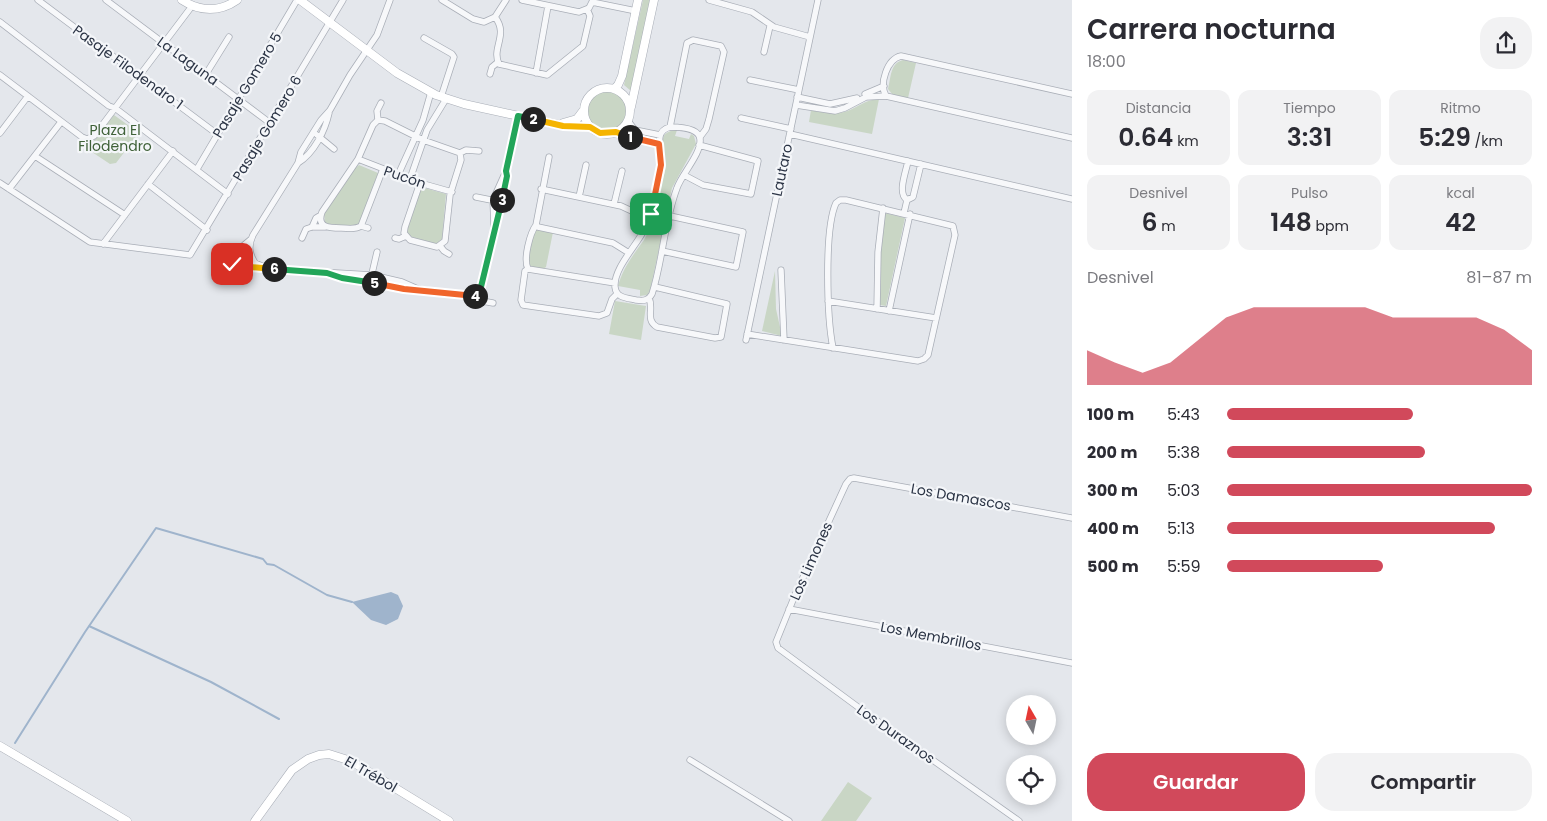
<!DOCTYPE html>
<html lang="es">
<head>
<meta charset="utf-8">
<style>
  :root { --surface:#fff; --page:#f2f2f3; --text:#2b2b33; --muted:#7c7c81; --accent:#d1495b }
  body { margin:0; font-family:Poppins,sans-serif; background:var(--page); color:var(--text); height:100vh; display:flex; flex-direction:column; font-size:19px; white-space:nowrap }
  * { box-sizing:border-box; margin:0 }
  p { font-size:16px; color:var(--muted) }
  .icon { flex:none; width:28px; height:28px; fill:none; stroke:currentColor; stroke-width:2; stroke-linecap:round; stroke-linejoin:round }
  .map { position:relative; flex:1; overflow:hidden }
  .side { display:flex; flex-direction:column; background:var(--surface); width:475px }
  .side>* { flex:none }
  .needle { width:32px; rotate:351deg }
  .buttons { position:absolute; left:1006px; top:695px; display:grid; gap:10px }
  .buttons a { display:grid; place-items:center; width:50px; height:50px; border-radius:50%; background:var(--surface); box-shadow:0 2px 12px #0003; font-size:25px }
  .pin { position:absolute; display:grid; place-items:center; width:42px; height:42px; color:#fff; margin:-21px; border-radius:10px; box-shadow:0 2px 8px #0006 }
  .km { position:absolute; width:25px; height:25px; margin:-12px; border-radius:50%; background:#222; color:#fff; font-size:14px; line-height:25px; text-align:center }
  .round { display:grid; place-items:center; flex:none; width:52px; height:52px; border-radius:20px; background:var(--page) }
  .summary { display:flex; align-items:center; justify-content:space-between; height:85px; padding:0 15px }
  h1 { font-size:28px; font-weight:600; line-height:38px }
  .metrics { display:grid; grid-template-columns:repeat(3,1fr); gap:8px; height:85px; padding:5px 15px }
  .metrics div { display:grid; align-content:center; border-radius:12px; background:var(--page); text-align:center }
  .metrics b { font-size:25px; font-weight:600 }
  .metrics small { font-size:14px; font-weight:400 }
  .metrics p { font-size:14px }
  .chart { height:140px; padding:10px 15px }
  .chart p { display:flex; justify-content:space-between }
  .chart svg { width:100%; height:90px; margin-top:5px; fill:var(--accent); opacity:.7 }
  .button { display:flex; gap:10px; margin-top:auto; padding:10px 15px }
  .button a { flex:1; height:58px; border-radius:20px; background:var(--accent); color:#fff; font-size:20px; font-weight:600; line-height:58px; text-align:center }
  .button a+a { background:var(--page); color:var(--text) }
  ul { padding:0 15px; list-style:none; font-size:16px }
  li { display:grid; grid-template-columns:80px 60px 1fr; align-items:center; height:38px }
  li i { height:12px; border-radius:6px; background:var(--accent) }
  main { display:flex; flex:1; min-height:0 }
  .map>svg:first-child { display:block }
</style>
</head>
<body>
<main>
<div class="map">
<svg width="1072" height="821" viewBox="0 0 1072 821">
  <rect width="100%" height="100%" fill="#e4e7ec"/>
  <path fill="#c9d6c5" d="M643 0H650L631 91 624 85Z
    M903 60 916 63 908 98 893 95 888 89C891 78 890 63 903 60Z
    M587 111a20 20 0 1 1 40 0a20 20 0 1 1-40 0Z
    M879 99 872 134 809 122 811 110C825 113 839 116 852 109 862 104 867 100 879 99Z
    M114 115 139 133 116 163 110 164 92 152 91 144Z
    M677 130 675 136 689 139 691 134 694 136 696 144 672 188 650 291 647 295 640 296V290L618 286C623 268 633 255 644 240 653 224 657 206 660 189 662 180 666 171 666 163 666 148 654 132 677 130Z
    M359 165 378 173 360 225 359 226H331L325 223 324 214 354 169Z
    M421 187 446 194 442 239 436 244 412 237 407 233 408 225Z
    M885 213 905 218 886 306 880 305 881 252Z
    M536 229 553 232 546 267 543 269 528 266 526 262 533 231Z
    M775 271 776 309 782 336 762 331Z
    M615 301 646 306 641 340 609 334Z
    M848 782 872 798 856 821H821Z"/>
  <path fill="#9fb4cc" d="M391 592 398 595 403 606 398 619 386 625 371 620 352 602Z"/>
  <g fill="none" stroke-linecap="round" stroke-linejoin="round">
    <path stroke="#9fb4cc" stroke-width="2" d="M89 626 211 682 279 719
      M15 743 85 632 156 528 263 559 267 564 274 565 327 595 352 602"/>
    <defs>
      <path id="street" d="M38 0 217 134
        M106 0 270 123
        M390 0 377 35 350 75 330 110 321 120 301 152 298 163 253 235C248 246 249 253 255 263L269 269 372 275 402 282 418 289 472 297 476 296 480 291 507 176 506 171 518 116
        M442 0 473 19 484 22 495 17 506 0
        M522 0 579 12 589 8 593 0
        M709 0 752 12 774 27 810 37
        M592 2 636 11
        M495 17C509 35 491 48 499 64L547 75 583 46 590 16 587 9
        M0 22 109 106 115 108 228 194
        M424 38 452 54 454 57 441 97
        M764 52 770 26
        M536 73 548 6
        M206 74 229 37
        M490 74 492 67 498 62
        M0 75 82 137 87 139 94 136 192 6
        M750 80 799 90
        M865 94 884 86
        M886 96C879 84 887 59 901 56L1072 94
        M797 97 830 104 857 98
        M796 105 835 111 845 108 866 97 886 96 1072 138
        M741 118 791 129
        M378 120 373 125 358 159 322 212C316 228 330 228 341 228 348 228 355 230 361 226L383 169
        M378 120 385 121 423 140 460 153
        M378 120 377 111 381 103
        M628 121 635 130 660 135
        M670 127C679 127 699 128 700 139 702 153 681 175 677 188 664 222 663 260 652 294 648 301 643 301 636 300 627 298 616 298 615 287 613 269 637 245 644 230 650 218 653 206 656 193 658 183 661 173 662 163 663 150 652 132 670 127Z
        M670 127 687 43 693 40 721 46 724 52 709 119 706 129 700 137
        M616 132 659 144
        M0 133 28 96
        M790 134 1072 199
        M317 135 334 149
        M460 153 466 150 479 151
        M35 156 125 215
        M358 159 420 183 452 192
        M298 163C314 153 325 131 329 113
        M197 169 297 0
        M398 175 423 120 431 92
        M684 175 703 185 751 194 758 161 699 145
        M410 179 427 130 446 99
        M0 183 90 242 190 255 343 0
        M420 183 405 227 404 233 410 240 437 247 445 241 450 195 461 160 460 153
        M148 184 207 230
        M9 189 61 122
        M541 189 621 206 649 219
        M476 197 496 201
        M579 197 586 165
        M907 200C897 193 906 172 908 161
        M614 204 622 171
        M904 213 907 200 913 197 921 164
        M536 225 538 227 613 243 629 253
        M536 225 549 157
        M361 226 368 228
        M494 226 493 200 506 171
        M312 227 316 218 321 215
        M302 238 306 229 312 227H325
        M395 238 399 239 406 236
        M250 240 244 245 235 262 239 266 262 268
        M103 244 173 151
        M440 246 444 251 449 254
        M662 251 736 267 743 232 670 216
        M528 269 525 271 521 300 523 305 599 316 607 313 612 299 617 294
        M528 269 615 283
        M528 269C523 259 530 233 536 225
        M781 270 784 340
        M332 275 342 278 404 289H416
        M221 280 235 262
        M370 282 377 252
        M476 296 482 301 493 303
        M649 298C654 309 645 320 657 327L715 338 721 337 727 304 655 287
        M828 301 936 318
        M877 309 878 252 883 208
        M889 311 910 214
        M747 334 918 361 924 359 928 355 955 235 953 226 846 200H840L836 203C824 229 827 318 833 348
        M746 340 818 0
        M789 609 1072 663
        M690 760 789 821
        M1019 821 862 710 778 648 776 642 795 595 846 484 850 479 854 478 1072 518"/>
      <path id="secondary" d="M182 0C200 12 220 12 237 0
        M300 0 397 73 436 95 464 104 560 125 590 127
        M584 111a23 23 0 1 1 46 0a23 23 0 1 1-46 0Z
        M614 89 618 85 622 76 638 0
        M631 107 654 0
        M563 123 577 119 583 111
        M0 746 127 821
        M255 821 292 770 308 759 319 755 329 754 351 761 449 821"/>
    </defs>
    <use href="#street" stroke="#a9aeb7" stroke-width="7"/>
    <use href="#secondary" stroke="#a9aeb7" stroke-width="9"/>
    <use href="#street" stroke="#f7f8fa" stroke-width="5.5"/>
    <use href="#secondary" stroke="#fff" stroke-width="8"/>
  </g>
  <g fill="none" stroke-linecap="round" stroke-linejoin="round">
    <defs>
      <path id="split-1" d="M630 137 659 144 661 165 651 214"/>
      <path id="split-2" d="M533 119 563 126 590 127 600 133 616 132 630 137"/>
      <path id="split-3" d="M502 200 507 176 506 171 518 116 533 119"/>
      <path id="split-4" d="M475 296 480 291 502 200"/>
      <path id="split-5" d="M374 283 404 289 475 296"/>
      <path id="split-6" d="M274 269 327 273 342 278 374 283"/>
      <path id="split-7" d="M232 264 235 262 239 266 274 269"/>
    </defs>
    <use href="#split-1" stroke="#fff" stroke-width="10"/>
    <use href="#split-2" stroke="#fff" stroke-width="10"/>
    <use href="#split-3" stroke="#fff" stroke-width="10"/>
    <use href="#split-4" stroke="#fff" stroke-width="10"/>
    <use href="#split-5" stroke="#fff" stroke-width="10"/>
    <use href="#split-6" stroke="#fff" stroke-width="10"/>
    <use href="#split-7" stroke="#fff" stroke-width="10"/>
    <use href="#split-1" stroke="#f0652b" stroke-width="6"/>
    <use href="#split-2" stroke="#f5b400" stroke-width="6"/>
    <use href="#split-3" stroke="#22a559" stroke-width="6"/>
    <use href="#split-4" stroke="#22a559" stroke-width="6"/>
    <use href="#split-5" stroke="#f0652b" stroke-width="6"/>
    <use href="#split-6" stroke="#22a559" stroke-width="6"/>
    <use href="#split-7" stroke="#f5b400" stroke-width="6"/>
  </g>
  <g text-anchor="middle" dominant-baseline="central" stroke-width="4.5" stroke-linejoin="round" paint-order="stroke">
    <g font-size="14" fill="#2b3445" stroke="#f4f6f9">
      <text transform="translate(188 61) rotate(36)">La Laguna</text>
      <text transform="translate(128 67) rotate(36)">Pasaje Filodendro 1</text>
      <text transform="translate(247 85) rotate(-59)">Pasaje Gomero 5</text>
      <text transform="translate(267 128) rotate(-59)">Pasaje Gomero 6</text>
      <text transform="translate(782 170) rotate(-78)">Lautaro</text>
      <text transform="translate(405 177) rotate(19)">Pucón</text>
      <text transform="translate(961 497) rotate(10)">Los Damascos</text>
      <text transform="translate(811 561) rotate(-66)">Los Limones</text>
      <text transform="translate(931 636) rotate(11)">Los Membrillos</text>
      <text transform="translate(896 734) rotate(35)">Los Duraznos</text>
      <text transform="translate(371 774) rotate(30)">El Trébol</text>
    </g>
    <g font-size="14" fill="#3f6138" stroke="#f4f6f9">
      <text x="115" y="130">Plaza El<tspan x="115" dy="16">Filodendro</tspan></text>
    </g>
  </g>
</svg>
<div class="buttons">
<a><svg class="needle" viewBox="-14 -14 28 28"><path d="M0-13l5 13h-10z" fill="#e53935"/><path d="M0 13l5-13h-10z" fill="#7c7c81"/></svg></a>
<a><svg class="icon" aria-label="locate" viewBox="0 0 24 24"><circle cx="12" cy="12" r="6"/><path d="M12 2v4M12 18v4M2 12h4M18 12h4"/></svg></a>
</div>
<div class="pin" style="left:651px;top:214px;background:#1e9e55"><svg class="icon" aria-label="arrive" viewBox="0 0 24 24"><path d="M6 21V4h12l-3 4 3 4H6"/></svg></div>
<div class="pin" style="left:232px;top:264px;background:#d93025"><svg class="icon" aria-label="check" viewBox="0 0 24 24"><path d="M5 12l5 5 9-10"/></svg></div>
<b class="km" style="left:630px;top:137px">1</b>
<b class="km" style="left:533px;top:119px">2</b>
<b class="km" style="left:502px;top:200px">3</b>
<b class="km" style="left:475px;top:296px">4</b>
<b class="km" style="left:374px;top:283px">5</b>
<b class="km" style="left:274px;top:269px">6</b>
</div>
<section class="side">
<div class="summary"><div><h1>Carrera nocturna</h1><p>18:00</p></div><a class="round"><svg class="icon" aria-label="share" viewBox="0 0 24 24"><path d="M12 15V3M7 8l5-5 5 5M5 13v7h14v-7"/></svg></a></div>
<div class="metrics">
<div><p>Distancia</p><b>0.64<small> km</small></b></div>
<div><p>Tiempo</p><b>3:31</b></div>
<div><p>Ritmo</p><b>5:29<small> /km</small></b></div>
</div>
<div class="metrics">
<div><p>Desnivel</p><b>6<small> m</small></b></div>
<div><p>Pulso</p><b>148<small> bpm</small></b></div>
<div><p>kcal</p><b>42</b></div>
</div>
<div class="chart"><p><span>Desnivel</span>81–87 m</p>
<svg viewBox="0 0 160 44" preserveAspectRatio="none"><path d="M0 44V27L10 33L20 38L30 33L40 22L50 11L60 6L70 6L80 6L90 6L100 6L110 11L120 11L130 11L140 11L150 17L160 27V44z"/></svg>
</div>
<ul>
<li><b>100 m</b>5:43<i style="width:61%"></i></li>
<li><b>200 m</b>5:38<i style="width:65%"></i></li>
<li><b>300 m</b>5:03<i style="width:100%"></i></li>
<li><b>400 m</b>5:13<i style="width:88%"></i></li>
<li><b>500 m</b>5:59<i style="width:51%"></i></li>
</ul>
<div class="button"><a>Guardar</a><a>Compartir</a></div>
</section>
</main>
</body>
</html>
